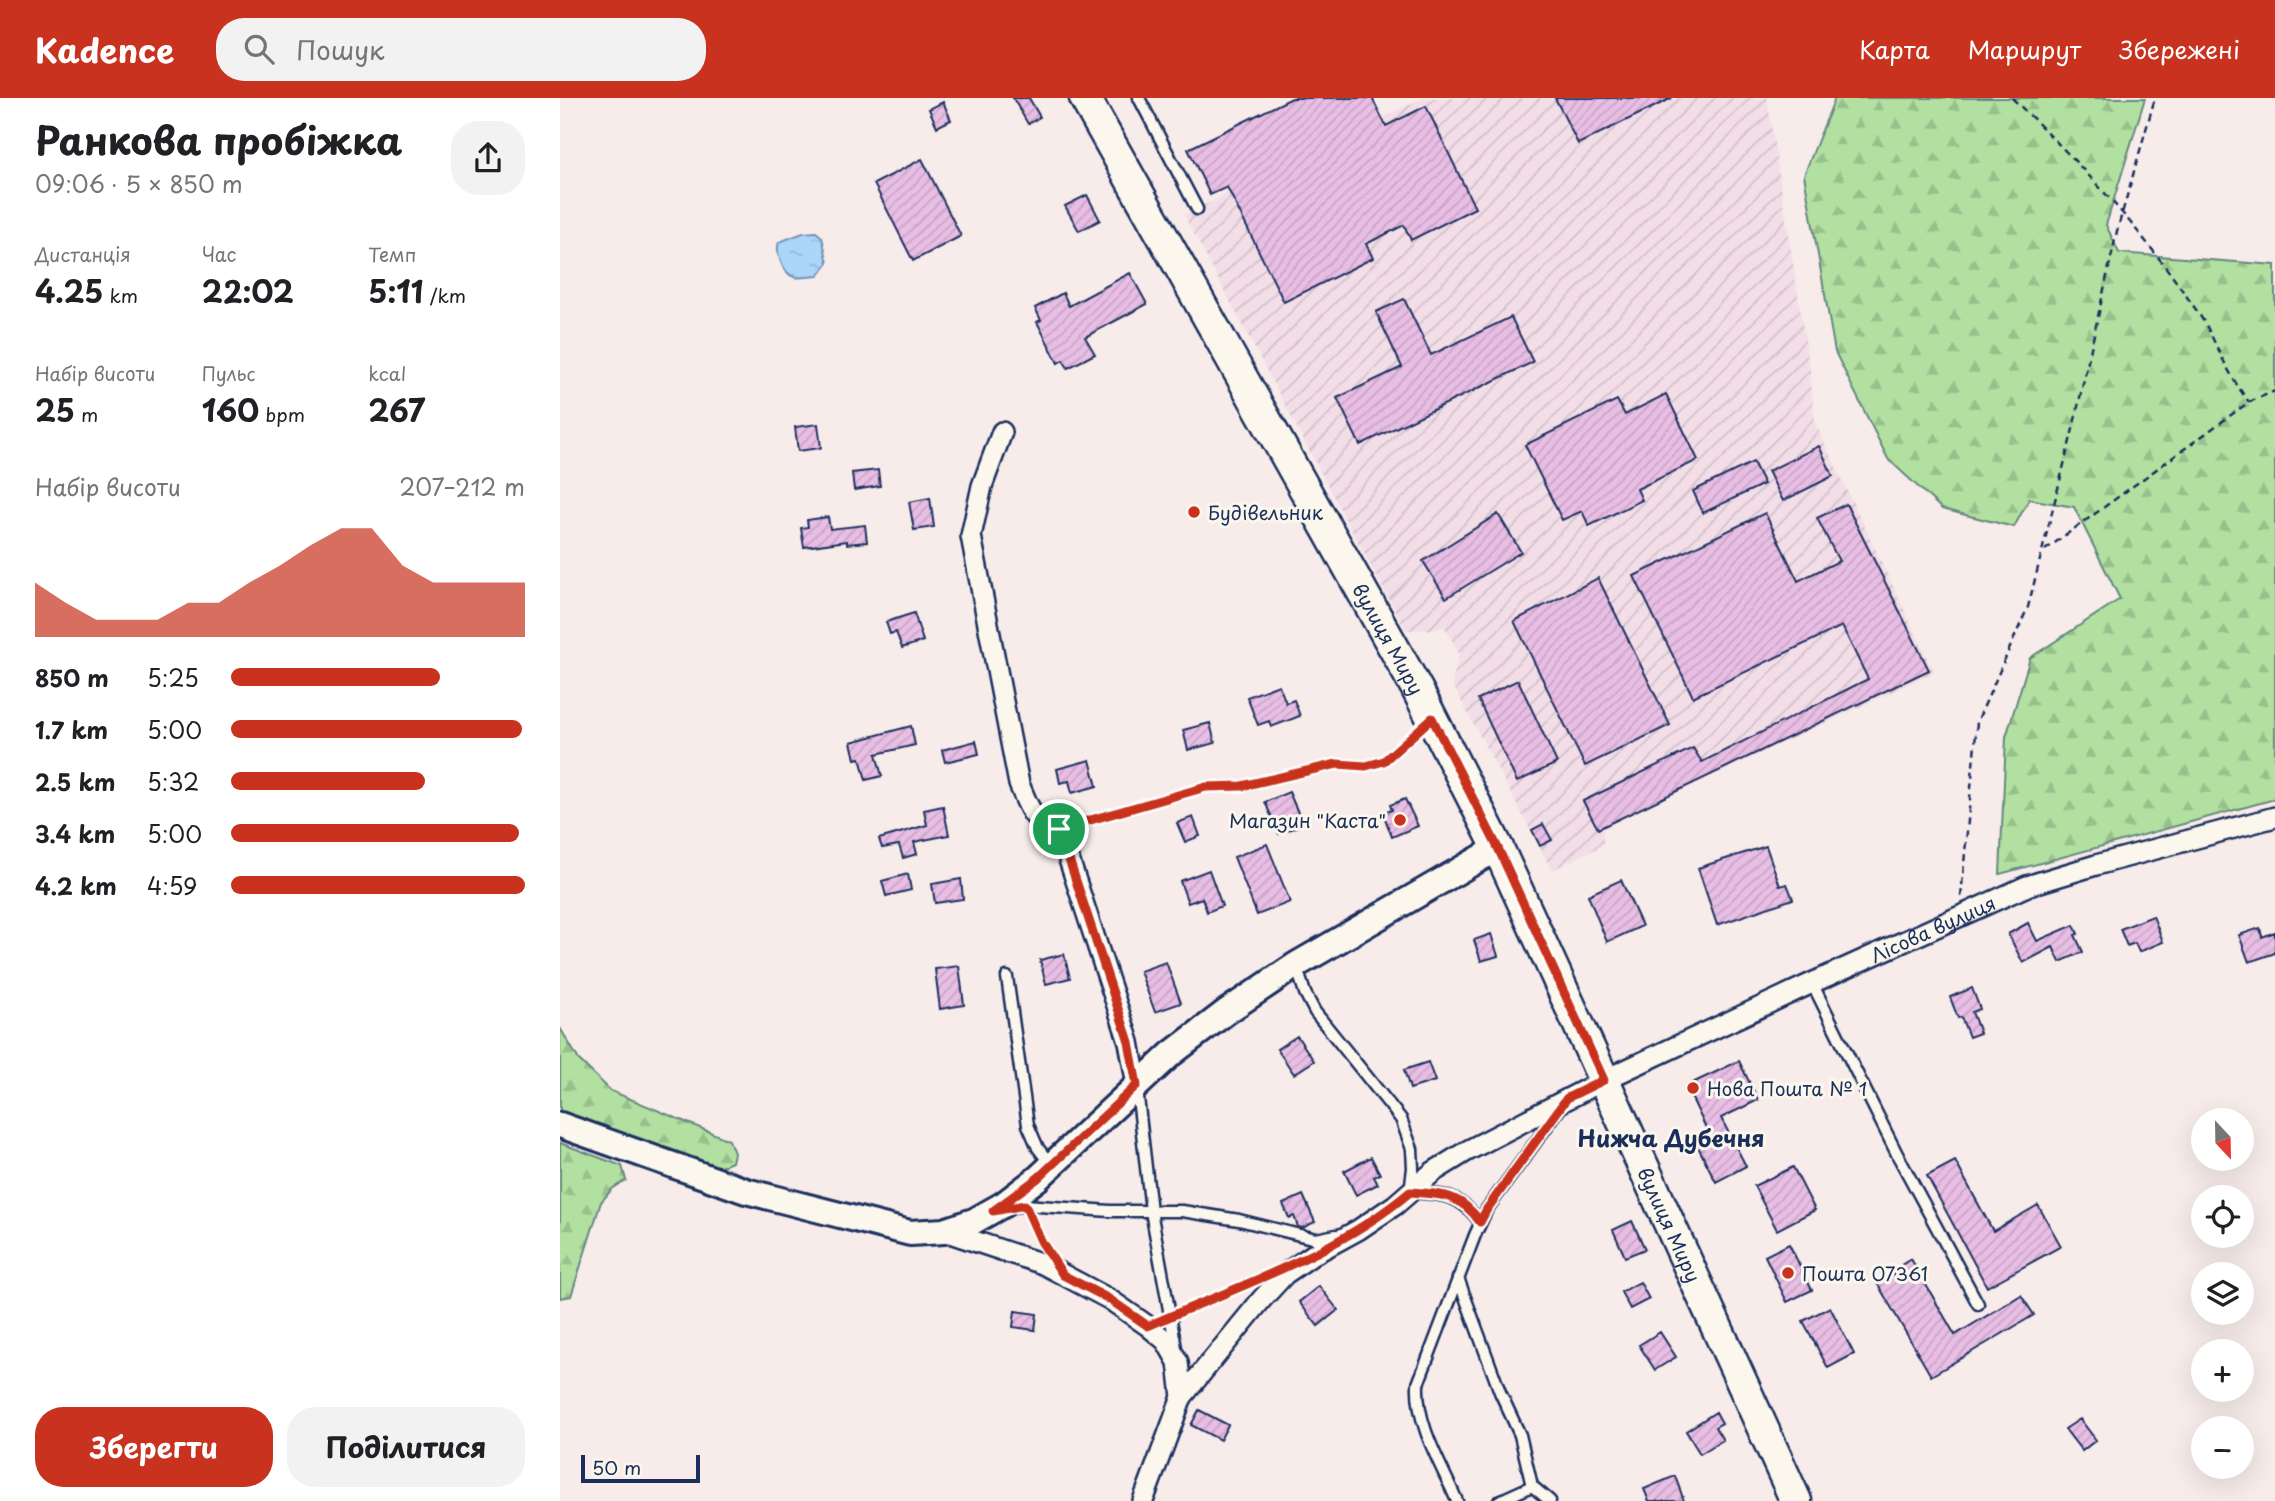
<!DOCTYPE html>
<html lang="uk">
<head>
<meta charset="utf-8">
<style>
  :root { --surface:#fff; --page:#f2f2f2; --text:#202124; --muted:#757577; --accent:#c8321e }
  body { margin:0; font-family:"Playpen Sans",sans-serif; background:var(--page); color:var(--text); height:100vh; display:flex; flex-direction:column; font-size:26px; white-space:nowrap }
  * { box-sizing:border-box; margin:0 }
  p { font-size:23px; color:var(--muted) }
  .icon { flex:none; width:38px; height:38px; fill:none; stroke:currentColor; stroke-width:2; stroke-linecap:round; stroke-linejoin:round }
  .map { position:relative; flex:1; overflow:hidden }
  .panel { display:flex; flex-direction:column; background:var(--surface); width:560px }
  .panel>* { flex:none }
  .needle { width:46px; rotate:158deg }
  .tools { position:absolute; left:1631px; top:1010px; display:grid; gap:14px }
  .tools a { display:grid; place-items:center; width:63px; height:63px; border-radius:50%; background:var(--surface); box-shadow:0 7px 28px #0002; font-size:35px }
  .scale { position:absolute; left:21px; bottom:18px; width:119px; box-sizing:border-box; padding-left:7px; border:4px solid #1b2f5e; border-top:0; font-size:19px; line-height:24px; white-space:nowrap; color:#1b2f5e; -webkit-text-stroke:5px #fbf7ec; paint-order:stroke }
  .pin { position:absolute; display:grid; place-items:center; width:60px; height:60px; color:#fff; margin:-30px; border:4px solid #fff; border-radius:50%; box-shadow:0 2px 7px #0007 }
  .round { display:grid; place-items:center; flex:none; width:74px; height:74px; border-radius:28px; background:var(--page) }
  .head { display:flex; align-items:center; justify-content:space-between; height:119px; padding:0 35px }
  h1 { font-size:38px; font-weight:700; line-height:52px }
  .metrics { display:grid; grid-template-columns:repeat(3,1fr); gap:10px; height:119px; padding:7px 35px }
  .metrics div { display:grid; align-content:center }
  .metrics b { font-size:30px; font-weight:700 }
  .metrics small { font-size:19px; font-weight:400 }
  .metrics p { font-size:19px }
  .chart { height:196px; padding:14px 35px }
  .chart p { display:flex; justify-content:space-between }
  .chart svg { width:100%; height:126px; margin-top:7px; fill:var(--accent); opacity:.7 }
  .primary-button { display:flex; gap:14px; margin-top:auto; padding:14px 35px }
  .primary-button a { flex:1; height:80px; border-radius:28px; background:var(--accent); color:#fff; font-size:28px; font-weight:700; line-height:80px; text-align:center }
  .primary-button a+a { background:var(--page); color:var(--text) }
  ul { padding:0 35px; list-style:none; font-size:23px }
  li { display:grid; grid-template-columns:112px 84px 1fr; align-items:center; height:52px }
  li i { height:18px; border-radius:9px; background:var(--accent) }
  header { display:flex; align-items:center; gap:42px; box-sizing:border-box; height:98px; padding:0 35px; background:var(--accent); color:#fff }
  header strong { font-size:33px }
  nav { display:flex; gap:38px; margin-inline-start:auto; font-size:24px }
  .search { width:490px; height:63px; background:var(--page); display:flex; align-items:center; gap:18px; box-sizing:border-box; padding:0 24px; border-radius:28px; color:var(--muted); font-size:26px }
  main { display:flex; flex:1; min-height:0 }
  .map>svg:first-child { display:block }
</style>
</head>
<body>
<header>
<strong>Kadence</strong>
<div class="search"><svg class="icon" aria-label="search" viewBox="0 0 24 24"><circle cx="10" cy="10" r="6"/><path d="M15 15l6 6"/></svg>Пошук</div>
<nav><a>Карта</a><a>Маршрут</a><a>Збережені</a></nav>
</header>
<main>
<section class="panel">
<div class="head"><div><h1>Ранкова пробіжка</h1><p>09:06 · 5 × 850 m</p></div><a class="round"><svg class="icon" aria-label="share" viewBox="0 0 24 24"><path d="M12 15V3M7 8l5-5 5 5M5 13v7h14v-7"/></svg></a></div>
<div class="metrics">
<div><p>Дистанція</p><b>4.25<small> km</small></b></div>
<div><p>Час</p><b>22:02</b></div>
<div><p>Темп</p><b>5:11<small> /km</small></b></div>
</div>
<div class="metrics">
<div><p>Набір висоти</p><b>25<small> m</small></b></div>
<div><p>Пульс</p><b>160<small> bpm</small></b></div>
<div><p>kcal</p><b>267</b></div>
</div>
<div class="chart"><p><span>Набір висоти</span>207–212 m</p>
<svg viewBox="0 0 160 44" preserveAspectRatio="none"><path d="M0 44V25L10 32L20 38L30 38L40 38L50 32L60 32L70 25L80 19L90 12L100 6L110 6L120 19L130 25L140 25L150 25L160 25V44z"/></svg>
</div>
<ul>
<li><b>850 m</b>5:25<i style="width:71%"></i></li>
<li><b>1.7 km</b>5:00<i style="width:99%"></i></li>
<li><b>2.5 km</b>5:32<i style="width:66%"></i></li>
<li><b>3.4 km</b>5:00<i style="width:98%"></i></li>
<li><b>4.2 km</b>4:59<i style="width:100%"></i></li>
</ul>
<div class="primary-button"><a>Зберегти</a><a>Поділитися</a></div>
</section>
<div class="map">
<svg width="1715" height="1403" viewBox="0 0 1715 1403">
  <defs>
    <pattern id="industrial-furrows" width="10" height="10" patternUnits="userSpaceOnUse" patternTransform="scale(1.75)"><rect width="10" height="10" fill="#f3dee8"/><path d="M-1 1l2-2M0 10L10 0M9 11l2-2" fill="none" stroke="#d0bfc9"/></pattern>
    <pattern id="forest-firs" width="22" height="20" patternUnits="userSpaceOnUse" patternTransform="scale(1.75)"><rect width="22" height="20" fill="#b2e0a0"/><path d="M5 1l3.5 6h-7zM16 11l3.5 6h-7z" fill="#98c08c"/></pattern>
    <pattern id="water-ripples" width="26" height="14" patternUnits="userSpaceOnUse" patternTransform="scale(1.75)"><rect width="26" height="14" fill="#acd6f7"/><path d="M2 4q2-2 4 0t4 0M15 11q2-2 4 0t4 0" fill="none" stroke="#93b8d6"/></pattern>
    <pattern id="building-hatch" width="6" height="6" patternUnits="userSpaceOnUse" patternTransform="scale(1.75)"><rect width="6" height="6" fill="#e9bee4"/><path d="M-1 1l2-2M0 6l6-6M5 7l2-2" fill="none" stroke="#c7a4c6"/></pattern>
  </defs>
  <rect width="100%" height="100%" fill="#f7ecea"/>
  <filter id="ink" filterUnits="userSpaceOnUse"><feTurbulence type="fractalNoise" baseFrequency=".0143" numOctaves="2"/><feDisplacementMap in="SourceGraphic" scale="14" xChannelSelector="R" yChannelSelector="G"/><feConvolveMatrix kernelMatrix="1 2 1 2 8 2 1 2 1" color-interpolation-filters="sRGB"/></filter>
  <g filter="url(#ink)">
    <path fill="url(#industrial-furrows)" d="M863 0H1207L1250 273 1255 325 1374 574 1043 729V747L992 772 892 586 899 555 884 528 874 532H846L787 424 624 117Z"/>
    <path fill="url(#forest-firs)" stroke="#66887f" stroke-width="2" d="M1275 0H1585L1546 127 1559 155 1715 167V701L1440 776 1446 639 1470 560 1560 501 1514 409 1469 401 1454 429 1382 411 1328 361 1275 254 1244 77Z
      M0 930 19 962 51 993 169 1042 174 1055 172 1064 158 1070 0 1013Z
      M0 1045 62 1068 66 1082 52 1091 41 1104 11 1198 0 1200Z"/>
    <path fill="url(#water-ripples)" stroke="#7293ba" stroke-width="2" d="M256 134 262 139 268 165 258 178C251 178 241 181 234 179 223 175 215 154 219 144L243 135Z"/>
    <path fill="url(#building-hatch)" stroke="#1b2f5e" stroke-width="2" d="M453 0H469L480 19 468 26Z
      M732 0H812L826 28 866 8 915 110 851 142 844 127 806 146 813 160 724 204 667 89 650 97 628 51Z
      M995 0H1112L1018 46Z
      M383 4 391 22 377 29 369 11Z
      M362 61 401 138 353 163 314 86Z
      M527 97 540 122 519 133 505 108Z
      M570 175 587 206 525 239 535 256 508 270 503 262 498 265 477 224 481 222 475 210 503 195 509 208Z
      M844 201 871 257 951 219 973 264 800 347 777 300 842 269 816 214Z
      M1106 296 1138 362 1077 391 1082 402 1029 428 1022 413 1002 422 965 347 1057 302 1065 317Z
      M258 326 261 350 238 353 235 329Z
      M1259 348 1273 378 1223 403 1208 373Z
      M1193 364 1204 386 1143 415 1133 393Z
      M318 372 320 388 294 392 292 375Z
      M370 400 374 429 354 432 349 404Z
      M1286 406 1369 572 1038 731 1023 703 1133 650 1142 664 1308 581 1282 528 1133 599 1074 478 1205 415 1238 483 1279 463 1257 420Z
      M938 416 961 454 886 500 863 463Z
      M268 419 270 431 305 427 307 444 287 446V443L244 449 241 430 248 429 247 422Z
      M1038 480 1110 627 1025 668 954 523Z
      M354 515 363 543 342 550 336 534 330 536 326 524Z
      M958 582 997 665 957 684 918 601Z
      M719 587 726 605 734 602 740 618 711 629 709 623 698 627 687 599Z
      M650 625 655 645 628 652 623 632Z
      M351 628 355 647 316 656 322 678 306 682 300 660 295 661 291 644Z
      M416 643 419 656 385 664 382 652Z
      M530 662 537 688 512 695 509 683 500 685 497 671Z
      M729 694 743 726 719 736 705 704Z
      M845 701 858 728 832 739 823 715 832 712 830 707Z
      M383 708 389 737 354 744 357 756 343 760 339 747 322 750 319 741 367 727 364 712Z
      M633 719 640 738 625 744 617 725Z
      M983 726 992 742 980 748 972 732Z
      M707 746 730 804 697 817 674 759Z
      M1206 748 1220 788 1227 786 1233 801 1157 827 1138 770Z
      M649 772 662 808 647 814 642 800 628 805 620 783Z
      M348 776 351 792 326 798 322 783Z
      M401 781 403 801 375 805 372 786Z
      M1061 782 1082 828 1047 844 1028 797Z
      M1593 818 1603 844 1579 854 1575 845 1567 848 1560 831Z
      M1468 825 1477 843 1514 827 1518 836 1515 837 1523 854 1500 864 1493 849 1463 865 1448 836Z
      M1700 830 1702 839 1715 834V855L1689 864 1679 837Z
      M931 836 938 858 921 863 914 842Z
      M504 856 510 880 486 886 480 862Z
      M606 864 621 905 595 914 580 873Z
      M399 868 404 907 380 911 375 871Z
      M1412 890 1420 911 1412 914 1420 935 1409 939 1401 919 1398 920 1390 899Z
      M737 938 754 963 734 976 717 951Z
      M1179 963 1198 1002 1161 1020 1186 1068 1156 1084 1133 1039 1147 1032 1126 988Z
      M868 964 875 983 850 991 844 972Z
      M811 1059 820 1076 814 1079 818 1086 796 1097 784 1073Z
      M1395 1063 1433 1133 1478 1107 1501 1148 1427 1189 1367 1078Z
      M1233 1069 1255 1112 1217 1132 1194 1088Z
      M743 1097 755 1124 742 1130 738 1129 734 1118 729 1120 723 1106Z
      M1072 1123 1085 1151 1065 1159 1053 1132Z
      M1229 1146 1252 1192 1227 1204 1205 1158Z
      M1351 1161 1395 1237 1461 1197 1474 1217 1371 1278 1317 1185 1340 1173 1338 1169Z
      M1080 1184 1089 1201 1070 1211 1061 1194Z
      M759 1188 778 1212 758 1228 739 1204Z
      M1270 1209 1294 1256 1268 1270 1243 1223Z
      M455 1213 477 1216 475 1232 453 1229Z
      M1100 1234 1116 1259 1095 1272 1079 1247Z
      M639 1312 668 1327 660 1342 631 1327Z
      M1156 1314 1162 1325 1155 1329 1163 1342 1140 1356 1126 1333Z
      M1520 1321 1536 1342 1522 1353 1505 1331Z
      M1115 1378 1124 1403H1089L1084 1391Z"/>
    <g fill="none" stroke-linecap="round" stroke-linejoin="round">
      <defs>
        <path id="service" d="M579 0 637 111
          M736 867 745 895 755 914 841 1021 852 1051 853 1070 850 1094C882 1096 900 1096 920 1124
          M447 879 468 1027 478 1050 491 1067
          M1252 885 1337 1056 1418 1206
          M577 991 591 1113 616 1250
          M452 1109 465 1107 550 1113H622L679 1122 756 1141 776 1137
          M898 1180 940 1294 960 1337 972 1388
          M897 1403C881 1366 856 1327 858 1286L915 1137 927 1111 1001 1009
          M939 1403 972 1388 990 1403"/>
        <g id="minor">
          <path d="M442 334 422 388 411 438 459 686C469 709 472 726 499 731L569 944 577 987"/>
          <path d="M384 1133 483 1166 549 1201 588 1228 606 1243 618 1264 622 1299"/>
          <path id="s1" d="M583 1403 622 1299 702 1201 725 1176 754 1156 798 1132 835 1107 873 1074 907 1053 1044 982 1252 885 1467 788 1536 767 1715 719"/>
        </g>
        <path id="tertiary" d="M0 1027 186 1093 350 1135 384 1133 414 1123 444 1106 478 1080 611 956 666 914 736 867 938 750"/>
        <g id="primary">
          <path id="s2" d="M525 0 857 591 938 750 1236 1403"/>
        </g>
      </defs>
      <use href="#service" stroke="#1b2f5e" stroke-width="15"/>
      <use href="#minor" stroke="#1b2f5e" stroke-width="24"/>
      <use href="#tertiary" stroke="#1b2f5e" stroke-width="30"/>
      <use href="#primary" stroke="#1b2f5e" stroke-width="35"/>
      <path stroke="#1b2f5e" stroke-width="2.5" stroke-dasharray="7 5" stroke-linecap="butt" d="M1452 0C1513 59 1571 119 1620 189 1629 202 1639 215 1647 229 1660 255 1671 281 1689 304
        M1485 452 1689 304 1715 293
        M516 726 646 689 682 688 777 666 806 668 824 663 855 637
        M1401 799 1417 624 1468 509 1513 331 1557 133 1595 0
        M470 1120 484 1148
        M622 1213 696 1181"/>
      <use href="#service" stroke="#fbf7ec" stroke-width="10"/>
      <use href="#minor" stroke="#fbf7ec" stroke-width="19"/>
      <use href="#tertiary" stroke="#fbf7ec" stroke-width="24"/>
      <use href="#primary" stroke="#fbf7ec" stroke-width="30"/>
    </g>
  </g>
  <g fill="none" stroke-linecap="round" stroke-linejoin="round" filter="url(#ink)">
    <defs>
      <path id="route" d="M872 620 938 750 1044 982 1007 1000 927 1111 920 1124C901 1096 882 1096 850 1094 774 1158 677 1188 588 1228L549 1201 503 1177 481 1143 465 1107 433 1113 478 1080 577 987 569 944 499 731 646 689 682 688 777 666 806 668 824 663Z"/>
    </defs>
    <use href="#route" stroke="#fff" stroke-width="14"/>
    <use href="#route" stroke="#c8321e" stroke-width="9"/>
  </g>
  <g fill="#c8321e" stroke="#fbf7ec" stroke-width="2.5">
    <circle cx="634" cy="414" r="7"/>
    <circle cx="840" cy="722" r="7"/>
    <circle cx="1133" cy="990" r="7"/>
    <circle cx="1228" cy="1175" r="7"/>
  </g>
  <g text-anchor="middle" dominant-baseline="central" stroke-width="6" stroke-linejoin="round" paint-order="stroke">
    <g font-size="19" fill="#1b2f5e" stroke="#fbf7ec" text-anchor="start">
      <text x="648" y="414">Будівельник</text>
      <text x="826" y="722" text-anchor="end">Магазин "Каста"</text>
      <text x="1147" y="990">Нова Пошта № 1</text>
      <text x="1242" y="1175">Пошта 07361</text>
    </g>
    <g font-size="19" fill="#1b2f5e" stroke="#fbf7ec">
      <text stroke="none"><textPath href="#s2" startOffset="620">вулиця Миру</textPath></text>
      <text stroke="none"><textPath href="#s1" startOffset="1008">Лісова вулиця</textPath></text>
      <text stroke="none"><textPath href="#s2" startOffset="1270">вулиця Миру</textPath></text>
    </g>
    <g font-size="23" font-weight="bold" fill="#1b2f5e" stroke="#fbf7ec">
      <text x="1111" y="1039">Нижча Дубечня</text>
    </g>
  </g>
</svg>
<div class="tools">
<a><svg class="needle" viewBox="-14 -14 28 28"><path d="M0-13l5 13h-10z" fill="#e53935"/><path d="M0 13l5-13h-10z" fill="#757577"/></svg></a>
<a><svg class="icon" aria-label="locate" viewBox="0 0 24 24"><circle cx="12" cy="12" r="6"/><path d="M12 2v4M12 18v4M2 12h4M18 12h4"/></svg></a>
<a><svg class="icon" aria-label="layers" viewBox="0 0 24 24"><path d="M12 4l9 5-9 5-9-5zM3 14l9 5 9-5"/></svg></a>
<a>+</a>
<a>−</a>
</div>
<div class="scale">50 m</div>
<div class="pin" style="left:499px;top:731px;background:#1e9e55"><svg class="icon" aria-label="arrive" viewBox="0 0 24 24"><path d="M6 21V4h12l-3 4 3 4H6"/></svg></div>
</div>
</main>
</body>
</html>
